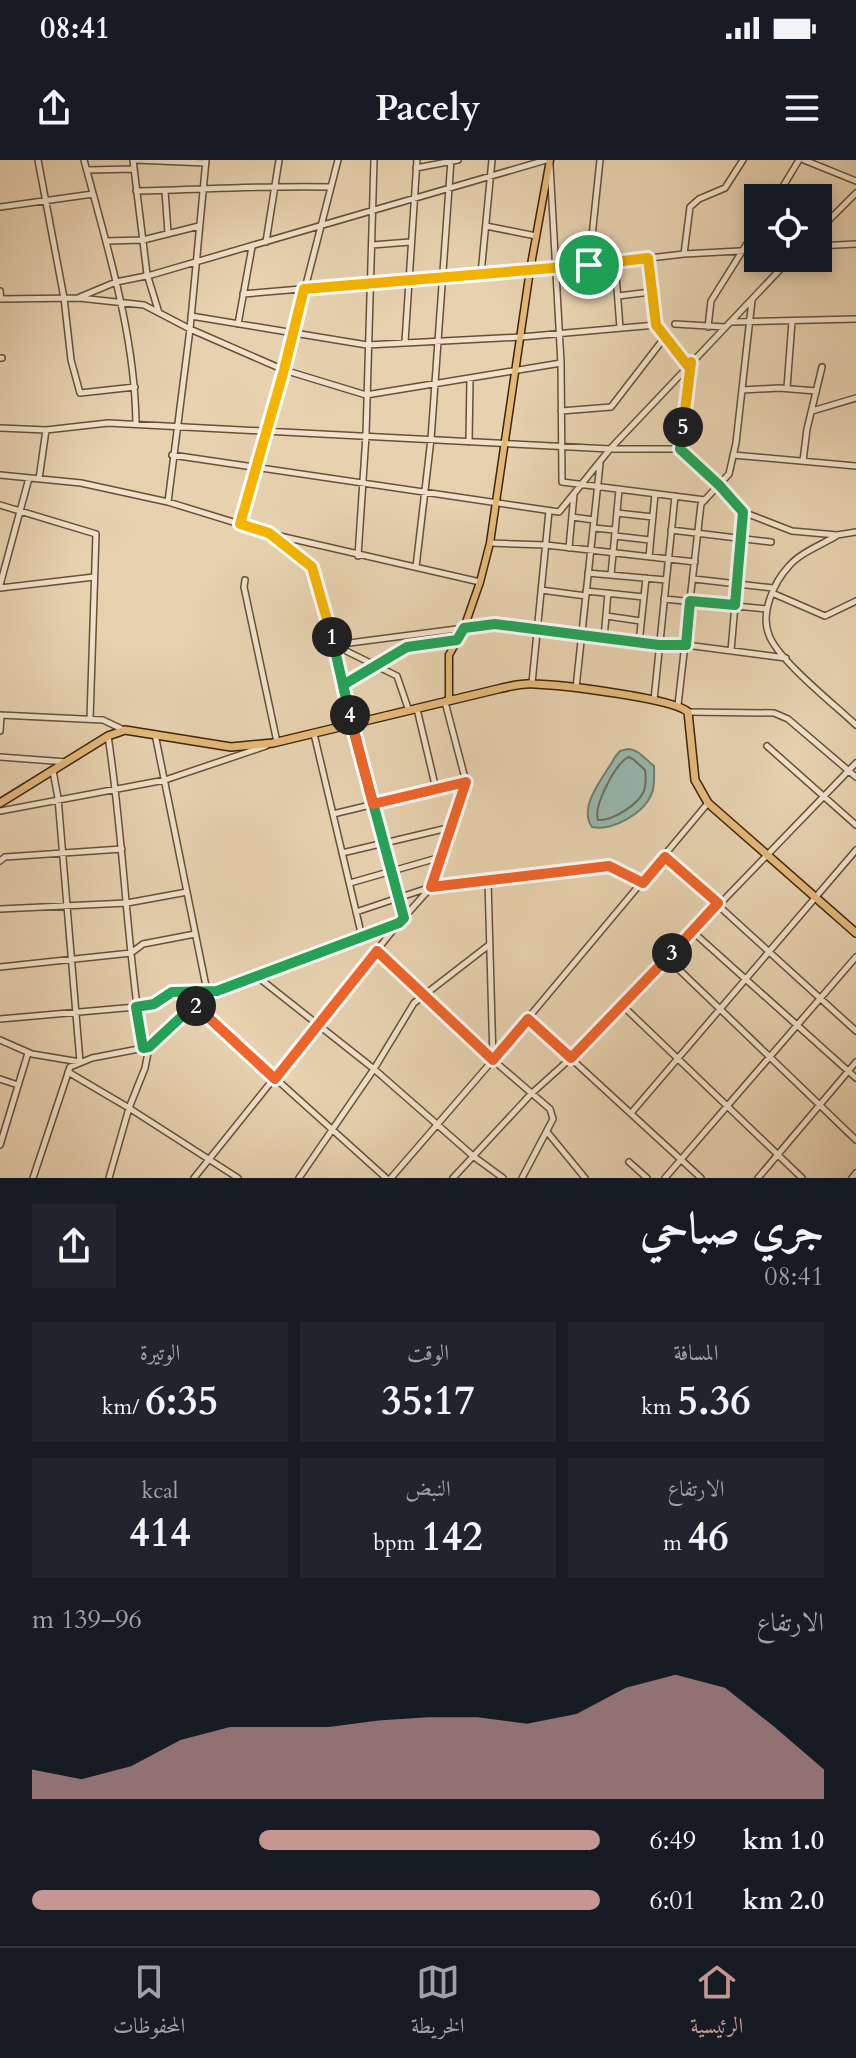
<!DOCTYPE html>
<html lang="ar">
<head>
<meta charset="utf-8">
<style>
  :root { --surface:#171b24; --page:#20242c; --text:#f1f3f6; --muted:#9ea1a6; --line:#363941; --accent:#c59692 }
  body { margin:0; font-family:Cardo,Amiri,serif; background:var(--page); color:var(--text); direction:rtl; height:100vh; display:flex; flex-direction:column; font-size:30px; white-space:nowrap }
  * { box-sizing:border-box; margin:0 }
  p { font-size:26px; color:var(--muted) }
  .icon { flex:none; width:44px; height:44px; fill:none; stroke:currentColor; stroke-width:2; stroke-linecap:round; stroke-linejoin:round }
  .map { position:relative; height:1018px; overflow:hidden; direction:ltr }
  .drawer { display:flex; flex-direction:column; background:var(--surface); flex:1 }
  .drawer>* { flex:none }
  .buttons { position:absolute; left:744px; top:24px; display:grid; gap:16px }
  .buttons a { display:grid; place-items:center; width:88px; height:88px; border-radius:0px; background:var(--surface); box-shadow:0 4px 12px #0003; font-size:40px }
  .pin { position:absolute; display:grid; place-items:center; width:68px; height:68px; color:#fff; margin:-34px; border:4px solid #fff; border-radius:50%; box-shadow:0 2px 8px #0007 }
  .km { position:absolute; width:40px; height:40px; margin:-20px; border-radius:50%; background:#222; color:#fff; font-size:22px; line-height:40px; text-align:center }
  .round { display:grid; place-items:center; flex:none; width:84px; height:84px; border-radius:0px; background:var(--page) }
  .head { display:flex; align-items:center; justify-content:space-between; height:136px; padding:0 32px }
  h1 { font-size:44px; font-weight:800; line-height:60px }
  .figures { display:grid; grid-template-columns:repeat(3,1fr); gap:12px; height:136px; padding:8px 32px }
  .figures div { display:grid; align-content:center; border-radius:0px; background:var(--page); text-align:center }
  .figures b { font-size:40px; font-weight:800 }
  .figures small { font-size:22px; font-weight:400 }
  .figures p { font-size:22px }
  .chart { height:224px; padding:16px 32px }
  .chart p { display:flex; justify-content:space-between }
  .chart svg { width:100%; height:144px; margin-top:8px; fill:var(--accent); opacity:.7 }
  ul { padding:0 32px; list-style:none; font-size:26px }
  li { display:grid; grid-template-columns:128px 96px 1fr; align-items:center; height:60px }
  li i { height:20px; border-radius:10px; background:var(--accent) }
  .status { display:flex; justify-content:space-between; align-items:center; height:56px; padding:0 40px; background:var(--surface); direction:ltr }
  .status svg { height:22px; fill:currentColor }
  header { display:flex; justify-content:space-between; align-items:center; height:104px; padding:0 32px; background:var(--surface); font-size:36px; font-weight:800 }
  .menu { display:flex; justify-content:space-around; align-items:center; height:112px; border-top:2px solid var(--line); background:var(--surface); font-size:22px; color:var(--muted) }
  .menu a { display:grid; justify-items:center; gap:4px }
  .menu .active { color:var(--accent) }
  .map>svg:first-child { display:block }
</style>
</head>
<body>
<div class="status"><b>08:41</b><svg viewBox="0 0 49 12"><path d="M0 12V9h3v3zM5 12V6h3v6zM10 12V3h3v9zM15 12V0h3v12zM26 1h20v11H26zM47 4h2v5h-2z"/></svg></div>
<header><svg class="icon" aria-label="menu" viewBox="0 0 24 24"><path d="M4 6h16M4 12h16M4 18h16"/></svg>Pacely<svg class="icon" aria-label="share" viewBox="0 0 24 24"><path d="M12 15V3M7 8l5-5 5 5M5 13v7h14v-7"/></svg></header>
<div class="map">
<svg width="856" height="1018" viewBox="0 0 856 1018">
  <rect width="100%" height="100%" fill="#e7d1af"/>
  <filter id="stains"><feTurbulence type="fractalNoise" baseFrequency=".0025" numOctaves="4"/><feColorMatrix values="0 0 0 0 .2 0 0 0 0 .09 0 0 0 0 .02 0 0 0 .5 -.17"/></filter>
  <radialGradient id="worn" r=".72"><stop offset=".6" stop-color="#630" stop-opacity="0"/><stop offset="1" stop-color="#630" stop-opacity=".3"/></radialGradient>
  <path fill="#97b7ac" stroke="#737d6c" stroke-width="2" d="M628 589C638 589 646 600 654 606 654 614 655 625 652 633 644 654 612 671 592 667 577 646 605 616 615 597L620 591Z"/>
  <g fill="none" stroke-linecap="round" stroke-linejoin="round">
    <path stroke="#6a6e5c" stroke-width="2" d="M628 597 633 599 645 610C646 617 646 625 644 631 638 645 612 661 598 660 593 646 615 605 628 597Z"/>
    <defs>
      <path id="minor" d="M38 0 64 138 71 200 80 233 135 227
        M84 0C107 87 135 174 136 264
        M133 0 147 114 159 153
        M136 0 206 3
        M804 0 856 21
        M550 5 561 203 562 322 705 340
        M416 8 458 0
        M87 10 134 9
        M136 31C201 30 266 25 331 27
        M165 31 168 73
        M776 38 799 0
        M0 47 93 34
        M486 66 536 76
        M818 71 856 33
        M106 81 143 80 199 66
        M266 82 279 0
        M372 85 410 82
        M818 86 856 84
        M684 94 690 47 699 39 725 28 743 0
        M648 98 656 165 688 206
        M615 102 620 168
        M589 105 600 0
        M481 114 492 0
        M0 131 1 139
        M243 134 615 102 684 94 758 90
        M618 136 651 132
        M80 137 116 122 151 115 546 0
        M0 139 79 138 144 145 190 169 284 210 366 235 561 203
        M191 156 367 185 521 177 656 165
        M732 162 856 159
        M238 164 252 87
        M675 164 725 167
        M708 167 711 141 758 66
        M405 182 417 0
        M0 198H2
        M691 203 680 289 719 325 743 352 792 371 837 375 856 372
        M787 228 792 161
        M742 230 779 228 816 231
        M561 251 611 247 665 177
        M812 251 856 238
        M0 268 46 270 108 263 610 289H680
        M469 282 470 219
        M172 295 559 352 610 289 791 98
        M733 295 856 306
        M803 301 807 269 822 207
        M0 315 81 323 168 342 269 373 312 407 334 485 397 516 409 551
        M39 319 46 270
        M168 342 190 169 206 0
        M0 345 96 374 90 559
        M617 353 653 357
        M572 357 594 360
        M240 364 284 210 338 0
        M593 368 615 370
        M671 370 771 382
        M271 374 480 422
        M615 376 650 380
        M836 376C821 385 800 393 789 406 774 422 760 453 769 475 778 500 835 545 856 565
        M490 383 546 385 695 402
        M569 388 574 334
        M358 396 366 275 374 0
        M649 397 655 334
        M416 407 431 279 451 0
        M588 413 666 420
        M611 415 619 330
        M694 419 773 428
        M245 420 244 427 277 582
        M0 425 29 318
        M0 428 94 417
        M541 430 586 436
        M586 431 644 437
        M772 433 825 456 856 441
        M664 439 767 449
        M606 456 641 461
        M604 478 608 433
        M639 483 646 418
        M731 491 743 352
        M532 523 549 351
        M343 525 407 487 457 480
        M576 528 600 304
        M654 540 675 336
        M678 545 701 344 729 314 736 283 752 140
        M417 549 436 629
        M688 552 774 553 788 559 856 617
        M0 555 103 560 124 570
        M0 571 1 555
        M155 574 208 836
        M314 574 362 777
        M108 576C124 679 126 784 143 888
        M767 586 856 665
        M0 597 67 602
        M0 651 165 620 266 586
        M333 654 466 622
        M342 693 452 667
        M665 697 856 871
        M0 701 5 697 122 689
        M488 721 493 900 550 949 553 959 522 1018
        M350 723 441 697
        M0 749 127 743 187 732
        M356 752 431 727 609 706 643 723
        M404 758 352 565 334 485 495 464 659 485H686L786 498
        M692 771 856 918
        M377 791 492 900
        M667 798 856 980
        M0 807 131 793 143 784 195 774
        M259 818 374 909 473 996 503 1018
        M194 845 386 1018
        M622 845 802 1018
        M0 859 136 847 154 844 172 832 208 831
        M528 859 701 1018
        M0 880 32 894 80 902 58 638 53 611
        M68 912 129 948 238 1018
        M0 919 18 925
        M632 952 856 690
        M548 973 585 1018
        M0 985 28 893
        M629 1002 647 1018
        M33 1018 70 907 92 898 149 887 194 845 217 831 399 763 433 725 466 622 445 542
        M109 1018 129 948 145 908 149 887
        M194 1018 398 764
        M299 1018 374 909 414 843 489 785
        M391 1018 493 900 708 643
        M453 1018 531 934 571 898 856 603
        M665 1018 856 797
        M758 1018 856 902
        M852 1018 856 1013"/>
      <path id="major" d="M449 541V495L464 468 480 422 490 383 530 110 550 0"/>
      <path id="highway" d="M0 643 108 576 125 570 231 587 273 583 498 529C510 526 523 523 535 524 561 525 673 538 688 552L695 620 708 643 856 773"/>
    </defs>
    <use href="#minor" stroke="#675036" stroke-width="8"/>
    <use href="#major" stroke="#3c250d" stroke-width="9"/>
    <use href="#highway" stroke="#3c250d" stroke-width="10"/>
    <use href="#minor" stroke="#efe1cb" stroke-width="5"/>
    <use href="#major" stroke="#e4b878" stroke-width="6"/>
    <use href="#highway" stroke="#e4b878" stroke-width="7"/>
  </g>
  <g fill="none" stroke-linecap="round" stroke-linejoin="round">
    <defs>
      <path id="split-1" d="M332 477 312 407 269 373 240 364 284 210 304 129 589 105"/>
      <path id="split-2" d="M196 846 194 845 149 887 143 888 136 847 154 844 172 832 217 831 399 763 404 758 352 565 332 477"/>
      <path id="split-3" d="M196 846 275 919 377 791 493 900 528 859 571 898 672 793"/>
      <path id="split-4" d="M350 555 373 644 466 622 431 727 609 706 643 723 665 697 718 743 672 793"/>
      <path id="split-5" d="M350 555 343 525 407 487 457 480 464 468 495 464 659 485H686L690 441 735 445 743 352 719 325 680 289 683 267"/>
      <path id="split-6" d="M589 105 648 98 656 165 688 206 691 202 683 267"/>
    </defs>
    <use href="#split-1" stroke="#fff" stroke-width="16"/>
    <use href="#split-2" stroke="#fff" stroke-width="16"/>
    <use href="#split-3" stroke="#fff" stroke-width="16"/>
    <use href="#split-4" stroke="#fff" stroke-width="16"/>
    <use href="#split-5" stroke="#fff" stroke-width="16"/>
    <use href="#split-6" stroke="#fff" stroke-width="16"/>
    <use href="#split-1" stroke="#f5b400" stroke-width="10"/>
    <use href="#split-2" stroke="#22a559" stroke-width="10"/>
    <use href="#split-3" stroke="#f0652b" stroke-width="10"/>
    <use href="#split-4" stroke="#f0652b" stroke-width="10"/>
    <use href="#split-5" stroke="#22a559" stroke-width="10"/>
    <use href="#split-6" stroke="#f5b400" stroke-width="10"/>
  </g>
  <rect width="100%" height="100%" filter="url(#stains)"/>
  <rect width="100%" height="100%" fill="url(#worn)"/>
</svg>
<div class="buttons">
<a><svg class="icon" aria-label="locate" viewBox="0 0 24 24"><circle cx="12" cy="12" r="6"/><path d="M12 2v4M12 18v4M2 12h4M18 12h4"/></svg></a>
</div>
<div class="pin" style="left:589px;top:105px;background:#1e9e55"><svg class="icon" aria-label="arrive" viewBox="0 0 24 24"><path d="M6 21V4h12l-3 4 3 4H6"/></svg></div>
<b class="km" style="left:332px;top:477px">1</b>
<b class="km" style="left:196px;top:846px">2</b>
<b class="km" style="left:672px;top:793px">3</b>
<b class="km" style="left:350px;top:555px">4</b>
<b class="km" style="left:683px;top:267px">5</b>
</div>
<section class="drawer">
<div class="head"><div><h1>جري صباحي</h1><p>08:41</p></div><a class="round"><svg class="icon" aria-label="share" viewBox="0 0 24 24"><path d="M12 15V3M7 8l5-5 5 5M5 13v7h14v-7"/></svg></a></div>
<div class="figures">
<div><p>المسافة</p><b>5.36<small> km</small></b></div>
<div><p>الوقت</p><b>35:17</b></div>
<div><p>الوتيرة</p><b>6:35<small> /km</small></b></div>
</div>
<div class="figures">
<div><p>الارتفاع</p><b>46<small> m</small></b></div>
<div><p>النبض</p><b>142<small> bpm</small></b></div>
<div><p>kcal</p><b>414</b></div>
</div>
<div class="chart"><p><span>الارتفاع</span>96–139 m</p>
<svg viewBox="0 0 160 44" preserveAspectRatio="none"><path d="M0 44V35L10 38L20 34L30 26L40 22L50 22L60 22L70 20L80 19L90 19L100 21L110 18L120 10L130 6L140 10L150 22L160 35V44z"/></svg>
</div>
<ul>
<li><b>1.0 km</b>6:49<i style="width:60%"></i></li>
<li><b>2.0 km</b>6:01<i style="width:100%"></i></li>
</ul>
</section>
<nav class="menu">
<a class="active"><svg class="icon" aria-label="home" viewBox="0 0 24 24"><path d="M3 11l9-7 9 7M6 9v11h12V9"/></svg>الرئيسية</a>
<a><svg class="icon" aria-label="map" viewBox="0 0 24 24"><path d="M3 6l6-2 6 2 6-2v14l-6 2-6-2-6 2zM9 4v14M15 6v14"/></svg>الخريطة</a>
<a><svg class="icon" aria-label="saved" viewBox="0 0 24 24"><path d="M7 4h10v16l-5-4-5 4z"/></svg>المحفوظات</a>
</nav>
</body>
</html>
